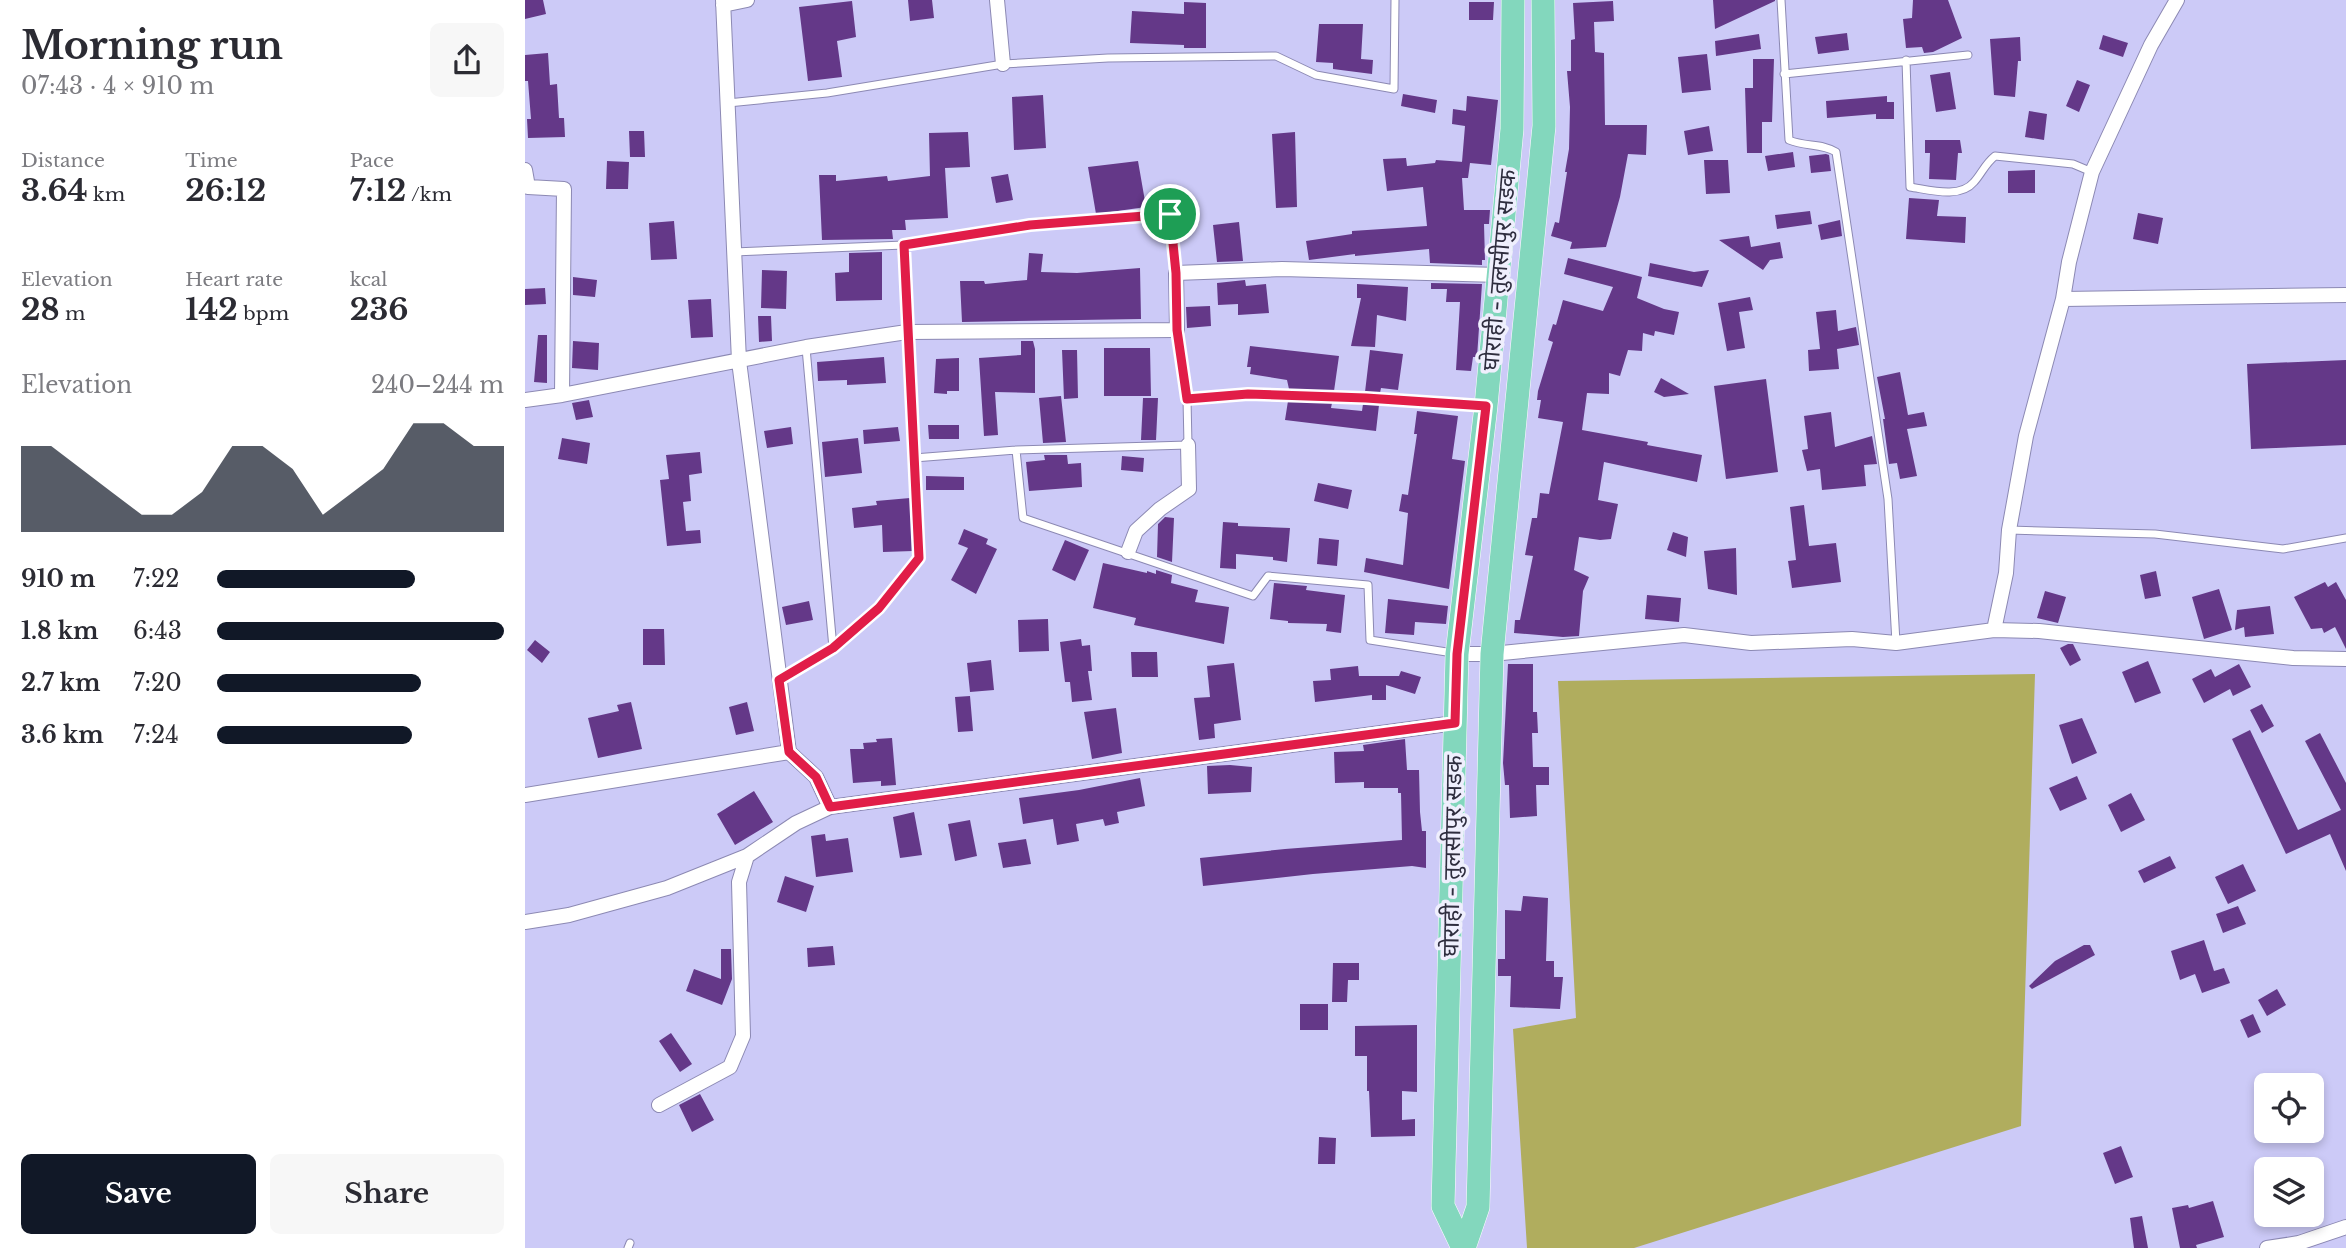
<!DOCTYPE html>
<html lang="en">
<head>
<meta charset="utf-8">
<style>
  :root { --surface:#fff; --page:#f7f7f7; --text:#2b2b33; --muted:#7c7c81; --accent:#111827 }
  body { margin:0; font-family:"Libre Baskerville","Noto Sans Devanagari",serif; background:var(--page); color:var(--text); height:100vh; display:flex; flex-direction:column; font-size:26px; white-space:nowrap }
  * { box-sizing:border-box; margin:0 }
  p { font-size:23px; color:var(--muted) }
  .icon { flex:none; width:38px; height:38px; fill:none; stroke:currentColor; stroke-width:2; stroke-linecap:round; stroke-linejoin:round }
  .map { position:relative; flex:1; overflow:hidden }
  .side { display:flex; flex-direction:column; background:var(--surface); width:525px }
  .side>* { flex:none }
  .controls { position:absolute; left:1729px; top:1073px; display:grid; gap:14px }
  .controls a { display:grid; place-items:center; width:70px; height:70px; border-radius:10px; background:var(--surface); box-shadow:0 4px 10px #0003; font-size:35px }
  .pin { position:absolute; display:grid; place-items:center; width:60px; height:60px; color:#fff; margin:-30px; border:4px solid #fff; border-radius:50%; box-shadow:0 2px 7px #0007 }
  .round { display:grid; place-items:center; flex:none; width:74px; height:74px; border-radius:10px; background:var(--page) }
  .head { display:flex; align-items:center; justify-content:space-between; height:119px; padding:0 21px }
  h1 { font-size:38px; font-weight:700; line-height:52px }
  .figures { display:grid; grid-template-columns:repeat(3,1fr); gap:10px; height:119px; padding:7px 21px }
  .figures div { display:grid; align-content:center }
  .figures b { font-size:30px; font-weight:700 }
  .figures small { font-size:19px; font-weight:400 }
  .figures p { font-size:19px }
  .chart { height:196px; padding:14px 21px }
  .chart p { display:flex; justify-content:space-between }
  .chart svg { width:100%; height:126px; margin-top:7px; fill:var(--accent); opacity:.7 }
  .action { display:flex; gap:14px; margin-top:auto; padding:14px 21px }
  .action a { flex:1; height:80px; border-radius:10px; background:var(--accent); color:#fff; font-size:28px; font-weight:700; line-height:80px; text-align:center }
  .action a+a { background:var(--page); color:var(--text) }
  ul { padding:0 21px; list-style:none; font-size:23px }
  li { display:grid; grid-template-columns:112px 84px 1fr; align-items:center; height:52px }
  li i { height:18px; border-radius:9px; background:var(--accent) }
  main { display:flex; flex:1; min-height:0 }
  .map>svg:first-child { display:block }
</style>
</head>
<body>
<main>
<section class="side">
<div class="head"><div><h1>Morning run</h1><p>07:43 · 4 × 910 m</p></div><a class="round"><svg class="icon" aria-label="share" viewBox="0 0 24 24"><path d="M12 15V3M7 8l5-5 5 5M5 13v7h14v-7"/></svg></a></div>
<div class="figures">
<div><p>Distance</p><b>3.64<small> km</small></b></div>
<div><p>Time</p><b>26:12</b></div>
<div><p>Pace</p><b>7:12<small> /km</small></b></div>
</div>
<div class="figures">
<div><p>Elevation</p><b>28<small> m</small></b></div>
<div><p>Heart rate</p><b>142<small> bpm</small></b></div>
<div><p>kcal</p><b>236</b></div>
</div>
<div class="chart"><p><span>Elevation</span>240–244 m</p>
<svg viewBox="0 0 160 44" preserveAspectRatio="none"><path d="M0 44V14L10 14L20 22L30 30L40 38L50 38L60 30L70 14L80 14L90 22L100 38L110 30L120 22L130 6L140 6L150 14L160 14V44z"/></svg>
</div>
<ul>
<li><b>910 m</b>7:22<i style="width:69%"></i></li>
<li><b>1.8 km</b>6:43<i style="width:100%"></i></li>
<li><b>2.7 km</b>7:20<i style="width:71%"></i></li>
<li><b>3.6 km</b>7:24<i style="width:68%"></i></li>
</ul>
<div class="action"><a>Save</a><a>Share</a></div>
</section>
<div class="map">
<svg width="1821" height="1248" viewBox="0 0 1821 1248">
  <rect width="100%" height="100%" fill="#cccaf7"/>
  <path fill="#b0ad5e" d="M1510 674 1496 1126 1109 1248H1002L988 1029 1051 1018 1033 681Z"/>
  <path fill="#643888" d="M0 0H18L21 14 0 19Z
    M383 0H407L409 18 385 21Z
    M1188 0H1250V1L1190 29Z
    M1388 0H1423L1437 38 1408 52 1399 53 1397 47 1381 48 1378 19 1387 18Z
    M327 1 331 37 312 41 317 77 283 81 274 7Z
    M1088 1 1089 21 1069 22 1070 52 1079 53 1080 125H1122L1121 155 1103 154 1095 197 1081 247 1045 249 1047 242 1026 236 1030 222 1034 223 1042 172H1040L1044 149 1045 107 1042 71H1046V40L1050 39 1048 3Z
    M659 2 681 3V48H659V45L605 43 607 11 659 14Z
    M944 2H969L968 20H944Z
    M794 24H838L836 59 848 60 847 74 808 69V63L791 62Z
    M1322 33 1324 50 1293 54 1290 37Z
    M1234 34 1236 49 1191 56 1190 41Z
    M1578 35 1603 43 1598 57 1574 49Z
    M1495 37 1496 61H1493L1490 97 1469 95 1465 39Z
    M23 53 25 85 32 84 34 118H39L40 137 3 138 2 119H6L3 81H0V55Z
    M1182 54 1186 90 1157 93 1153 57Z
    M1228 59H1249L1247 122H1237V153H1222L1220 88H1228Z
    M1425 72 1431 109 1411 112 1405 75Z
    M1552 80 1565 85 1554 112 1541 106Z
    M878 94 912 100 910 113 876 106Z
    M518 95 521 148 489 150 487 97Z
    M942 96 973 100 966 165 945 163 943 178H937L939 210H965L964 224H959L960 260H957V265L905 263 904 249 830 256V254L784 260 781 241 827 234V231L902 226 898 187 862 191 858 159 881 158 882 166 910 163 911 160 939 162H937L940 126 927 124 928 109 941 111Z
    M1362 96V102H1369V119H1351V114L1302 118 1301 101Z
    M1504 111 1522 114 1519 140 1500 137Z
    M1184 126 1188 151 1163 155 1159 131Z
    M104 131H119L120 157H105Z
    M443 132 445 167 420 168 423 218 380 220 381 230H367L368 239 297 240 294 175H311V181L362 176 363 181 405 176 404 133Z
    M770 132 772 207 751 208 747 134Z
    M1400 140H1435L1437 153H1433L1431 180 1404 179 1405 153H1400Z
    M1268 152 1270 167 1243 171 1240 156Z
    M1301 154 1304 155 1306 171 1286 173 1284 156Z
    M1179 160H1203L1205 193 1181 194Z
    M82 161 104 162 103 189H81Z
    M613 161 621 207 571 214 563 167Z
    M1510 170V193H1483V171Z
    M483 174 488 200 471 203 466 177Z
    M1384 198 1414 200 1412 216 1441 217 1440 243 1381 239Z
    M1285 211 1287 224 1252 229 1250 215Z
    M1613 213 1638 218 1633 244 1608 239Z
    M1315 220 1317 236 1296 240 1293 225Z
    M149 221 152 259 126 260 124 223Z
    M714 222 718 261 692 262 688 225Z
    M1224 236 1226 247 1255 242 1258 258 1245 260 1238 270 1194 240Z
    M357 252V300L311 301 310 273 324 272V253Z
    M504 253 518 254 516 272 552 273 615 268 616 319 437 322 435 281H459L460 284 502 280Z
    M1043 258 1117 277 1112 298 1139 309 1154 312 1149 335 1130 331 1129 336 1118 333 1117 351 1103 350 1095 376 1084 373V394L1062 393 1057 430 1123 442 1122 445 1177 455 1172 482 1079 462 1073 500 1093 504 1086 539 1075 540 1054 537 1049 570 1064 577 1058 591 1054 636 1038 637 989 633 990 620H995L1008 556 1000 555 1007 518H1012L1015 493 1024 494 1038 422 1013 418 1016 400H1012L1013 391 1028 342 1023 340 1028 324 1031 325 1038 300 1078 311 1088 287 1039 274Z
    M1125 263 1169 272 1184 270 1177 287 1123 276Z
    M237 270 262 271 261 309 236 308Z
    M48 277 72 280 70 297 48 295Z
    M720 280 721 286 741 284 744 313 713 315V304L693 305 692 283Z
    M906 283 957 284 952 357H948L946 371 931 370 935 302H921L922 289H906Z
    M832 284 883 287 881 321 852 315 850 347 826 346 836 298H832Z
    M20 288 21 304 0 305V289Z
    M1225 297 1228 310 1214 312 1220 348 1202 351 1193 303Z
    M186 299 188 337 166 338 163 300Z
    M685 306 686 326 662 328 661 307Z
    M1311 310 1313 331 1331 327 1334 345 1312 349 1314 369 1284 371 1283 350 1295 349 1291 312Z
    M233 316H246L247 341 234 342Z
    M13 335H22V383L9 382Z
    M48 341 74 343 73 370 47 368Z
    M496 341H508L510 349V393L470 392 473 435 459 436 454 358 496 355Z
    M725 346 814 356 809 391 764 389 762 380 725 374 726 367H722Z
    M579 348H625L626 396H579Z
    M537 350H552L553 398 539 399Z
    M845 350 878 354 873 390 856 388 855 393 840 392Z
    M359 357 361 383 322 385V380L293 381 292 362Z
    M434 358V391H422V394L409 393 411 359Z
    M1821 360V445L1726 449 1722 364Z
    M1375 372 1383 415 1399 412 1402 426 1382 429 1392 476 1375 479 1372 463 1364 464 1358 419H1360L1352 377Z
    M1136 378 1164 394 1139 397 1129 392Z
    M1241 379 1253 472 1201 479 1189 386Z
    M536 396 541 442 518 443 514 398Z
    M618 398H633L631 440H616Z
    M64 400 68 417 51 420 47 403Z
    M763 401 807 403 806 408 837 411 838 404 854 405 851 431 760 420Z
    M892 411 933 416 927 459 940 461 924 589 839 572 841 558 878 565 883 513 874 511 877 494 883 495 892 434H889Z
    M1306 412 1310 447 1347 436 1352 464 1339 465 1341 486 1297 490 1295 469 1282 471 1277 450 1283 449 1279 416Z
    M403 425H434V439H404Z
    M266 427 268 444 242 448 239 431Z
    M373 427 375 441 339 444 338 430Z
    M37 438 65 443 62 464 33 459Z
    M333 438 337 473 300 477 297 442Z
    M175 452 177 473 164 475 166 501 158 502 161 531 175 530 176 543 142 546 135 480 144 479 141 455Z
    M519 455H542L543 464 556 463 557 487 504 491 501 462 520 460Z
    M597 456 619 458 618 472 596 470Z
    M401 476 439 477V490H401Z
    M793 483 827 490 823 509 789 501Z
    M385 498 388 551 358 552 357 525 329 528 327 508 352 505 351 501Z
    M1279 505 1284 546 1311 543 1316 582 1267 588 1263 561 1271 560 1265 507Z
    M640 517 649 518 647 562 632 557 633 524Z
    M698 522 713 523V526L765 528 762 562 748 560V557L711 554V569L695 568Z
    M439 529 463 539 461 544 472 549 451 594 426 580 443 548 433 544Z
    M1148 532 1163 537 1161 557 1142 550Z
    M794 538 814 540 812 566 792 564Z
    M540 540 564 550 550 581 527 570Z
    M1211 548 1212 595 1183 589 1179 551Z
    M578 563 622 573V571L631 574V570L647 575 646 583 673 590 670 602 704 607 699 644 609 625 611 618 568 608Z
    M1631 571 1636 596 1620 599 1615 575Z
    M1800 582 1803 587 1811 582 1821 600V649L1810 627 1799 633 1797 628 1786 629 1769 597Z
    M749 583 782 586 781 590 820 595 816 633 801 631 802 624 763 623V621L745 619Z
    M1694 589 1707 630 1679 639 1667 597Z
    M1520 591 1541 597 1533 623 1512 618Z
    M1122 595 1156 598 1154 622 1120 619Z
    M863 599 923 606 921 624 890 622 889 635 860 633Z
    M284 601 288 620 261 625 257 607Z
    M1745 606 1749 634 1720 637 1719 627 1710 630 1712 610Z
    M523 619 524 651 494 652 493 620Z
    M118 629H139L140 665H118Z
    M556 639 557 646 565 645 567 671H563L567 700 547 702 545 682H540L535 642Z
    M10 640 25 652 17 663 2 650Z
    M1543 644H1548L1556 660 1545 666 1535 648Z
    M606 652H632L633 677H607Z
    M466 660 469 690 445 692 442 663Z
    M1623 661 1636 693 1610 703 1597 672Z
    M709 663 716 720 689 724 690 738 674 740 669 698 685 697 682 666Z
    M983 664H1008V712H1012L1013 733H1007L1008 767H1024V785H1011L1012 816 985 818 984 785H980L978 763Z
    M1714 664 1726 687 1708 696 1705 689 1679 703 1667 679 1686 669 1690 677Z
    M833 666 834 676H874L876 671 896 677 890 694 861 685V700H847V695L790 702 788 681 806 680 805 669Z
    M445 696 448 731 433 732 430 697Z
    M106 702 117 749 73 758 63 718 94 711 92 705Z
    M222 702 229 731 211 735 204 707Z
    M1737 704 1749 726 1737 733 1725 710Z
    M591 708 597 753 567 759 559 712Z
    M1557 718 1572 753 1547 764 1534 725Z
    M1725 730 1773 830 1816 810 1780 741 1795 733 1821 783V871L1805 834 1761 854 1707 739Z
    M367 738 371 785 356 786V781L328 783 325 749H339L338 743 352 742 351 739Z
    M880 739 882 770H894L895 812 897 831H901V868L887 866 788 874 678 886 675 858 760 849 877 840 876 793H873V788H839V782L810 783 809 752 839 751 838 745Z
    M705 765 727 767 726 792 683 794 682 766Z
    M1552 776 1562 799 1535 811 1524 788Z
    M615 778 620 806 592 812 594 823 580 826 578 819 551 824 554 841 532 845 528 819 498 824 494 798 554 790Z
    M229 791 248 822 210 845 192 814Z
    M1606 793 1620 820 1596 832 1583 805Z
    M389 812 397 855 375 858 368 817Z
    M445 820 452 856 430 861 423 824Z
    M300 834 301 841 323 838 328 872 291 877 286 836Z
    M501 839 506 864 478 868 473 843Z
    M1645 856 1651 868 1619 883 1613 871Z
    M1718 864 1731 891 1703 904 1690 877Z
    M260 876 289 886 281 912 252 902Z
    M998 896 1023 898 1021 961H1029V977H1038L1035 1009 985 1007 986 976H973V959H980V910L996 911Z
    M1713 906 1721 924 1698 933 1691 914Z
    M1679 940 1689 971 1699 968 1705 983 1677 993 1670 974 1655 980 1646 951Z
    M1559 945H1565L1570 955 1507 989 1504 986 1530 961Z
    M308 946 310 965 283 967 282 948Z
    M196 949H206L207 979 197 1005 161 991 169 969 196 979Z
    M808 963H834V980H823L822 1002H807Z
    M1752 989 1761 1005 1742 1016 1733 1000Z
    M775 1004H803V1030H775Z
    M1728 1014 1736 1032 1723 1038 1715 1020Z
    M892 1025V1092L877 1091V1120L890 1119V1136L846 1137 844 1091H842V1056H830V1026Z
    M146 1033 167 1064 155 1072 134 1041Z
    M175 1094 189 1120 167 1132 154 1105Z
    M794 1137 811 1138 810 1164H793Z
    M1596 1146 1608 1177 1590 1184 1578 1153Z
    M1688 1201 1699 1237 1671 1245 1672 1248H1655L1647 1208 1663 1205 1664 1208Z
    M1617 1216 1623 1248H1609L1605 1218Z"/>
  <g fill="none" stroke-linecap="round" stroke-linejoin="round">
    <defs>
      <path id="service" d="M1256 0 1264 140C1280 147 1297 143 1311 152L1363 499 1371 643
        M1381 60 1385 187C1405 190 1435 199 1449 182 1457 173 1460 164 1470 156L1548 164 1567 172
        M1259 74 1443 55
        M203 103 302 93 478 64 583 58 751 56 791 75 869 89 870 0
        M209 252 379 245 505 225 645 214 651 273
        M281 348 308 648
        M662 399 723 394 841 398 957 406
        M491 450 498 518 728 596 743 576 843 585 845 640 928 653
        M389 458 491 450 663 445 662 399 652 330
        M1484 530 1630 534 1758 549 1821 538
        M255 680 308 648 354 608 394 558 379 245
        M103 1248 105 1243"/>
      <path id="minor" d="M198 0 214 361 264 752
        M472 0 478 64
        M198 5 222 0
        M0 170 3 187 39 189 37 395
        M1538 299 1821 295
        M0 400 37 395 281 347 382 332 652 330 651 273 757 269 974 275
        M603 552 611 531 635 509 664 489 663 445
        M1469 630 1481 573 1484 530 1501 436 1538 299 1544 262 1567 172 1626 45 1652 0
        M932 654H967L1159 635 1226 643 1327 639 1371 643 1469 630 1514 631 1768 658 1821 659
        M0 795 264 752 291 777 305 807 930 723
        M0 922 44 915 142 888 222 856
        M134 1105 205 1067 218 1036 214 882 222 856 271 823 305 807
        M1742 1248 1774 1243 1821 1227"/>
      <path id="primary" d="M938 1248 918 1206 932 654 961 406 987 129 988 0
        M939 1248 953 1207 967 654 1019 126 1018 0"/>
    </defs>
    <use href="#service" stroke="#8c89b3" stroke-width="9"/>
    <use href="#minor" stroke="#8c89b3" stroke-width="16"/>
    <use href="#primary" stroke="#fff" stroke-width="24"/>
    <use href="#service" stroke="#fff" stroke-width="7"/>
    <use href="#minor" stroke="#fff" stroke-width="14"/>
    <use href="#primary" stroke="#83d7bd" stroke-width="23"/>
  </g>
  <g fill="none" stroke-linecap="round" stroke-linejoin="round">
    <defs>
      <path id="route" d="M645 214 651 273 652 330 662 399 723 394 841 398 961 406 932 654 930 723 305 807 291 777 264 752 254 680 308 648 354 608 394 558 379 245 505 225Z"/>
    </defs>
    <use href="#route" stroke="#fff" stroke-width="14"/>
    <use href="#route" stroke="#e11d48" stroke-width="9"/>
  </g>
  <g text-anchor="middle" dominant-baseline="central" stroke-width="7" stroke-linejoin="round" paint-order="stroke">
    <g font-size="23" fill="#2e2d3e" stroke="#efeffd">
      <text transform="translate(974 270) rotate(-85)">घोराही - तुलसीपुर सडक</text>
      <text transform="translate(927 856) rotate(-89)">घोराही - तुलसीपुर सडक</text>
    </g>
  </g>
</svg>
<div class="controls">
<a><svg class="icon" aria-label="locate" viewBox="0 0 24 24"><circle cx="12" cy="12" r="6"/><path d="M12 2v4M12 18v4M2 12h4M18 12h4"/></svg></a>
<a><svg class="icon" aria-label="layers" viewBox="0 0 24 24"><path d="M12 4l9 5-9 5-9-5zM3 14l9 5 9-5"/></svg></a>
</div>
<div class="pin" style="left:645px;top:214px;background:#1e9e55"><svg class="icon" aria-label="arrive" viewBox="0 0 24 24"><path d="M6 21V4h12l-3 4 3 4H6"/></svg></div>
</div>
</main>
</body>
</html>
